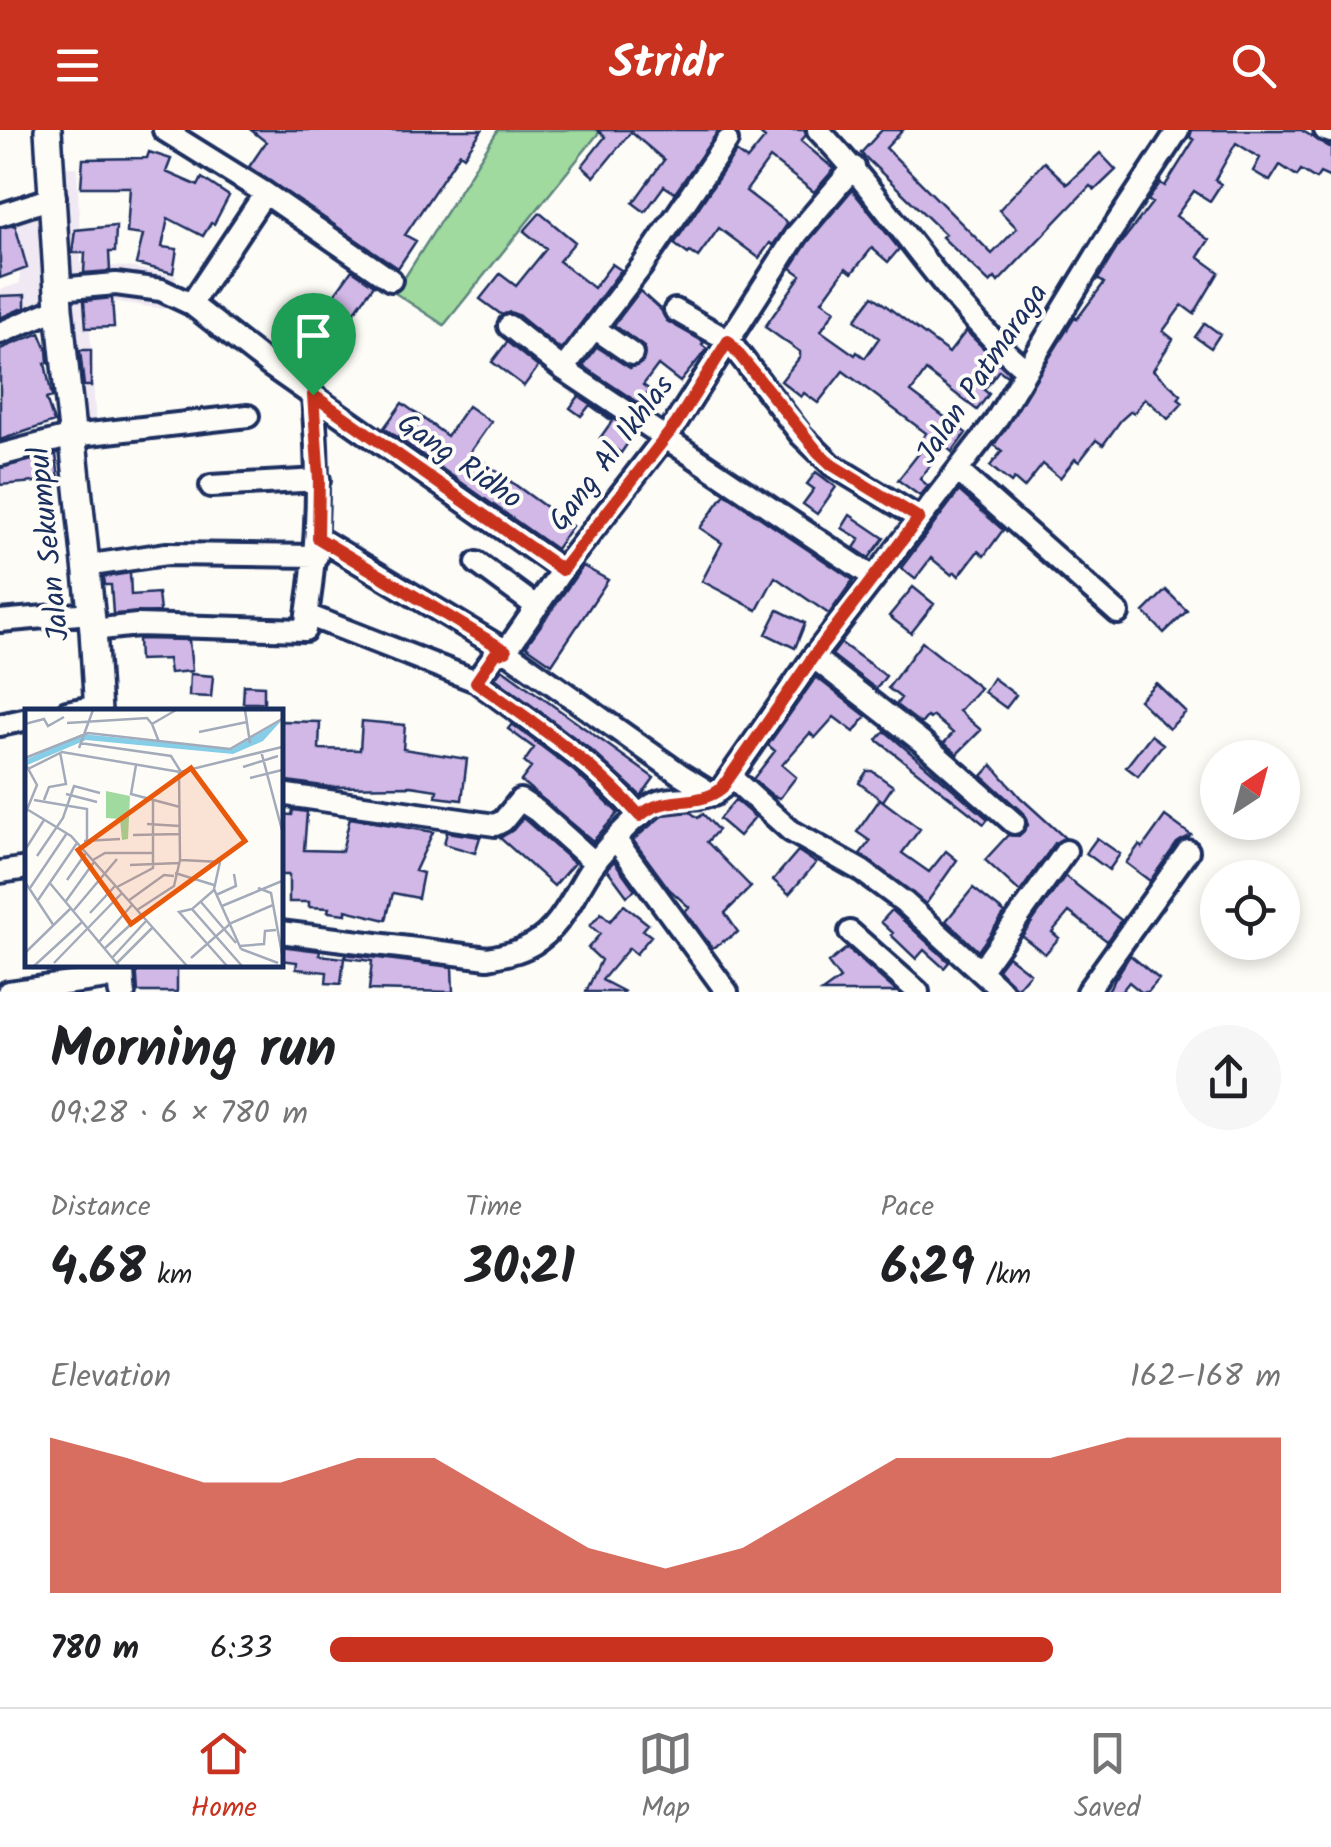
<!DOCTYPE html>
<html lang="en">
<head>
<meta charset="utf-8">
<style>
  :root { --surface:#fff; --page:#f6f6f6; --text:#202124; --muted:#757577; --line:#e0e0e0; --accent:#c8321e }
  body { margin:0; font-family:Kalam,sans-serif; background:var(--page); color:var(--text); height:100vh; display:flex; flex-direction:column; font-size:38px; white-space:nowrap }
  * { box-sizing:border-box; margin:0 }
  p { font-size:32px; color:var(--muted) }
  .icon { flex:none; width:55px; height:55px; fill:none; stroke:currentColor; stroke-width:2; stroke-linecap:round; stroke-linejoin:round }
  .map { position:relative; height:862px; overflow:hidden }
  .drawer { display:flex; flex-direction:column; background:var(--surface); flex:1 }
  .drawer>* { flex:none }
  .needle { width:65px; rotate:36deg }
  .fabs { position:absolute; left:1200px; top:610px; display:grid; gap:20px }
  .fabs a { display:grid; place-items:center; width:100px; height:100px; border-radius:50%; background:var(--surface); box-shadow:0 5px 15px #0003; font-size:50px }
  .pin { position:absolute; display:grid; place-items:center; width:85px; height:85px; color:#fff; margin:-102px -42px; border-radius:50% 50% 50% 0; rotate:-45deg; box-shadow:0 0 10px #0007 }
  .pin .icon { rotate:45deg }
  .round { display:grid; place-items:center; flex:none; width:105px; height:105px; border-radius:52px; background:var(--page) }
  .overview { display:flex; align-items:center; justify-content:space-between; height:170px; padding:0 50px }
  h1 { font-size:55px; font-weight:800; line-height:75px }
  .stats { display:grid; grid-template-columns:repeat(3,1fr); gap:15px; height:170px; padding:10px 50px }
  .stats div { display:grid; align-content:center }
  .stats b { font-size:50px; font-weight:800 }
  .stats small { font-size:28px; font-weight:400 }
  .stats p { font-size:28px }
  .chart { height:280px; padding:20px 50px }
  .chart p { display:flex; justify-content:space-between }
  .chart svg { width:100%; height:180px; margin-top:10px; fill:var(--accent); opacity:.7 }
  ul { padding:0 50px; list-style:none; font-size:32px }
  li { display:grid; grid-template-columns:160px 120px 1fr; align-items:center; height:75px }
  li i { height:25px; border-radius:12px; background:var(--accent) }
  header { display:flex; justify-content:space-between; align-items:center; height:130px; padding:0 50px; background:var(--accent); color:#fff; font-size:45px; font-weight:800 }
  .dock { display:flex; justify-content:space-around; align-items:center; height:140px; border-top:2px solid var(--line); background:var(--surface); font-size:28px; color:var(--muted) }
  .dock a { display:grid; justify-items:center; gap:5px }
  .dock .current { color:var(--accent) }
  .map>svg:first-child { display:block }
</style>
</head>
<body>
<header><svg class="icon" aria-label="menu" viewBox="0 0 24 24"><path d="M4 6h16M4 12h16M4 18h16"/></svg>Stridr<svg class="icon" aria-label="search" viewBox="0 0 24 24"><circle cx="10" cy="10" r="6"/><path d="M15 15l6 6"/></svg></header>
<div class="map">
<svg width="1331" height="862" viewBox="0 0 1331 862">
  <rect width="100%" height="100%" fill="#fdfcf7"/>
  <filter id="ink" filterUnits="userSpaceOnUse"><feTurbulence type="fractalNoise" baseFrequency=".01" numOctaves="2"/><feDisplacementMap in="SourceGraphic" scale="20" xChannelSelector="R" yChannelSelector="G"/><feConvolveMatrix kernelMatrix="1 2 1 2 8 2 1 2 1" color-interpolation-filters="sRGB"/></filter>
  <g filter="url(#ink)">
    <path fill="#f0e8f2" d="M77 37 81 134 129 137 177 146 170 159 62 154 58 38Z
      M49 74 53 175 0 195V160L20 153 18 87Z
      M63 162 166 166 164 179 112 171 89 184 96 299 76 300Z"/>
    <path fill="#a0da9f" stroke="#5e847e" stroke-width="2.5" d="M498 0H601L444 195 395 163Z"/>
    <path fill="#d2b8e7" stroke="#1b2f5e" stroke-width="2.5" d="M251 0H482L464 26 460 23 405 105 416 111 398 138 249 37 266 12Z
      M597 0H719L675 63 664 56 645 82 633 73 664 30 631 2 594 47 582 36 605 7Z
      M756 0H805L806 5 801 11 834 39 814 62 770 28 746 61 788 93 773 115 770 113 759 128 719 98 698 127 690 122 688 124 674 114 736 22 747 30 765 8Z
      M882 0H903L886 18 992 124 1017 98 999 80 1044 32 1067 54 1100 23 1116 40 1095 60 1090 56 998 152 995 148 990 153 942 107 945 104 861 23Z
      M1192 0H1301L1331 18V48L1320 43 1316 49 1301 40 1297 46 1280 35 1270 51 1253 41 1260 28 1236 13 1215 50 1221 54 1210 71 1194 61 1176 86 1209 110 1198 127 1219 142 1194 184 1182 175 1163 201 1173 209 1153 240 1181 265 1178 269 1183 273 1168 289 1145 268 1134 283 1131 281 1121 290 1103 315 1096 310 1079 332 1075 329 1060 348 1043 334 1024 358 1014 349 1011 353 990 336 1002 321 994 315 1075 187 1077 189 1104 153 1098 149 1117 118 1152 73 1148 70 1160 53 1165 56 1194 10 1190 7Z
      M149 22 171 29 166 42 198 56 202 48 229 66 214 94 211 93 203 106 168 88 162 117 177 119 173 143 136 134 143 105 127 103 130 57H81L83 29 147 28Z
      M852 60 899 119 888 132 872 118 852 143 846 138 822 171 835 180 821 201 855 225 857 222 865 228 879 208 855 190 873 166 949 223 966 201 1009 243 1007 246 999 240 984 260 989 264 977 280 926 241 911 262 966 303 952 322 945 316 920 349 928 356 920 366 898 350 920 322 915 318 926 303 843 241 818 273 804 263 801 267 781 251 800 227V222L765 197 801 145 791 138 808 112Z
      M540 83 575 112 559 131 594 158 612 134 621 140 561 220 518 185 510 182 502 185 480 169 500 144 516 156 546 119 524 101Z
      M15 95 27 138 0 148V98Z
      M116 96 115 122H109L110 141 84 143 85 123H72L75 100Z
      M352 140 374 155 310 243 289 227Z
      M640 161 661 180 667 191 704 212 702 215 707 219 680 252 658 235 643 255 650 260 640 274 583 236 597 217 630 238 643 232 644 217 614 195Z
      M25 165V177L0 188V166Z
      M112 168 114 197 86 198 84 171Z
      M1205 193 1220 204 1211 218 1195 207Z
      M40 203 47 220 48 232 45 233 52 267 46 269 54 292 0 310V219Z
      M507 212 538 237 524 256 492 232Z
      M80 220H91V256H84Z
      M579 266 627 298 625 302 632 307 621 323 600 308 612 291 590 275 581 286 570 278Z
      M402 273 447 306 468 276 491 292 470 322 572 396 556 419 384 298Z
      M56 324 59 350 0 355V338Z
      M816 342 836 357 817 384 803 374 814 359 807 354Z
      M959 361 1003 400 984 426 978 421 959 446 955 442 952 445 931 428 915 449 901 438Z
      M725 364 853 450 829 484 775 447 757 480 702 451 722 413 700 398Z
      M850 385 884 408 869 428 854 418 860 409 842 398Z
      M583 436 608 450 552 534 526 516Z
      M130 443 131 465 158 463 160 482 113 484 111 455H105L104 447Z
      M913 457 934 474 911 503 889 486Z
      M1166 460 1187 481 1164 503 1144 482Z
      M778 480 805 493 795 518 766 504Z
      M138 509 189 510 192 541 170 543 168 529 139 530Z
      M922 512 980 558 959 581 981 600 957 624 944 613 953 603 933 586 930 589 927 587 921 594 896 575 901 568 888 558Z
      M841 513 886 546 876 559 832 525Z
      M502 539 654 648 641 666 591 620 495 548Z
      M190 544 213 546 211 567 189 566Z
      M816 547 866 586 854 602 834 587 815 608 810 603 782 635 796 647 780 668 773 666 753 649 775 621 768 615Z
      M993 548 1016 565 1006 578 984 562Z
      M1156 553 1186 582 1169 599 1139 570Z
      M244 555 264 556V573H243Z
      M280 591 320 592 319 619 360 620 362 591 405 595 403 619 467 629 462 670 436 667 437 660 411 656 330 657 280 650Z
      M512 594 574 641 618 683 593 711 521 651 531 638 524 632 534 618 508 599Z
      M885 601 988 689 984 694 877 610Z
      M1151 605 1163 614 1138 646 1126 637Z
      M992 635 1021 668 1065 708 1055 713 1020 762 985 730 1008 705 1019 706 1028 695 1023 683 982 646Z
      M867 641H872L893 656 883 671 859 653Z
      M880 669 920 699 902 723 929 742 946 721 957 730 926 774 860 724 870 711 857 702Z
      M735 670 755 687 739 706 719 689Z
      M293 680 307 682 304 720 342 721 350 688 433 702 415 741 423 743 418 768 393 763 386 790 346 780V784L328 782 329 778 309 777V772H289V745H280V684L292 685Z
      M690 682 698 688 703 684 718 700 707 712 751 757 725 783 738 802 712 818 685 781 689 777 669 759 633 710 663 685Z
      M1165 686 1191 705 1177 713 1150 751 1126 733 1139 715 1142 718Z
      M523 688 574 733 554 756 500 708 513 700Z
      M447 702 480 707 475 723 444 714Z
      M1097 708 1120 724 1109 740 1086 723Z
      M798 721 816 733 789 764 773 750Z
      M614 731 635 760 627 766 607 739Z
      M1065 746 1121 790 1107 811 1069 782 1052 802 1059 808 1045 824 1022 806Z
      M973 758 1005 783 978 821 946 791Z
      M624 775 648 794 643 800 651 806 636 824 629 818 602 850 625 862H586L601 830 588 818 600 804 590 796 601 783 610 791Z
      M892 780 949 832 944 838 924 820 916 829 891 805 893 803 881 792Z
      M280 816 320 821 319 825 344 828 341 854 326 853 327 842 296 839 297 832 280 830Z
      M847 818 897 862H822L840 849 828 833Z
      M345 824 452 837 453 862 369 860 372 831 345 828Z
      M1130 825 1159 849 1148 862H1141L1129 852 1121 862H1107Z
      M1008 826 1030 843 1016 859 998 839Z
      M136 834H177V862H138Z"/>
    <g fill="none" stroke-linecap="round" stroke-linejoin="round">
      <defs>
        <path id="minor" d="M164 0 265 63 391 150
          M818 0C892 76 944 171 1026 240
          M1325 0 1331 2
          M0 85 55 67
          M58 159 116 154 161 160 191 174 269 235 562 440
          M191 174 265 63
          M675 180 729 211 801 305 832 335 919 388
          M509 196 563 239 873 447
          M594 198 632 224
          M0 203 59 178
          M563 239 642 136 727 11
          M0 325 72 306 248 286
          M958 341 1118 483
          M211 356 319 350
          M318 408 506 521 680 644 714 665
          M477 433 537 477
          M85 436 166 424 317 426
          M307 485C319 408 319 342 313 265
          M0 491 90 483
          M93 500 137 495 305 500 307 485 476 551 495 525 506 521 562 440 675 294 797 104 854 37
          M813 527 922 612 1014 693
          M476 551C533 593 593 632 640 686
          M67 582 98 576
          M0 595 28 589
          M732 648 791 701 862 741 904 772 1003 862
          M280 664 495 695 503 691 520 670 537 681 595 733
          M616 710 727 862
          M0 742 28 738
          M280 802 488 828C504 825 519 822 533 814 563 797 575 760 594 734 608 715 630 692 649 677 670 661 700 676 722 658L813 527 995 292 1105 111 1178 0
          M850 802 918 862
          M981 840 1066 721
          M8 862 121 846
          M1087 862 1188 721"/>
        <path id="major" d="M48 0 59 178 93 500 98 582
          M120 834 122 862"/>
      </defs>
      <use href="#minor" stroke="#1b2f5e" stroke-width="28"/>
      <use href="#major" stroke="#1b2f5e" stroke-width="32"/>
      <use href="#minor" stroke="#fdfcf7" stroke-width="20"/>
      <use href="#major" stroke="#fdfcf7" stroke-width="25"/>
    </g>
  </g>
  <g fill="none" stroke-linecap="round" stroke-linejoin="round" filter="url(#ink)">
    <defs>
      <path id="route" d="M728 211 818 322 832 335 919 388 813 527 722 658C697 679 664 663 640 686 593 632 533 592 476 552L495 524 506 521 318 408 319 350 313 265 562 440 676 294Z"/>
    </defs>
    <use href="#route" stroke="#fff" stroke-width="20"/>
    <use href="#route" stroke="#c8321e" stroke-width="12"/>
  </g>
  <g text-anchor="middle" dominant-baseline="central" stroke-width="8" stroke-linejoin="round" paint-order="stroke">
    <g font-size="30" fill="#1b2f5e" stroke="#fdfcf7">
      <text transform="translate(983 244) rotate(-56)">Jalan Patmaraga</text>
      <text transform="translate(612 324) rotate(-53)">Gang Al Ikhlas</text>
      <text transform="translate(459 332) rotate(35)">Gang Ridho</text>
      <text transform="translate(50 414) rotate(-96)">Jalan Sekumpul</text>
    </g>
  </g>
  <g transform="translate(25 579)">
    <rect width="258" height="258" fill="#fdfcf7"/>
    <path d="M81 82 105 87 103 130 97 131 95 110 81 109Z" fill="#a0da9f"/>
    <path d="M257 11 238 32 208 45 61 31 0 57V51L57 25 207 40Z" fill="#86cee7"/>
    <path fill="none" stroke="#a3aaba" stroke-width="2.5" d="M220 1 225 34M42 14 122 9 127 15M0 15 19 10 23 17 39 8M174 23 222 13M134 33 127 15 151 1M55 34 146 47 156 63M54 39 68 1M236 42 257 121M0 49 63 24 205 40 257 10M0 54 12 76 1 103M111 56 106 85 155 98M218 58 253 47M3 60 37 43 155 63 257 38M225 69 257 61M41 85 72 93M9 91 62 100V131M19 91 24 78 41 75 35 43M0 99 46 127 162 257M122 115 155 117M108 126 155 125M59 132 95 130M0 141 19 111M12 147 38 109 49 77 75 84M68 151 80 144H128M156 151 195 153 189 180 216 240M105 156 154 154M150 164 189 176M42 171 61 144M0 173 29 217M24 173 94 257M92 178 128 159V91M5 179 42 124M233 179 246 184 257 245M189 181 167 200 217 257M191 186 211 177 209 165M13 191 52 134M41 192 69 153M103 192 139 166 149 167M176 193 211 234M197 197 257 172M167 200 154 203 202 257M49 201 92 150M112 201 149 177 155 151 154 63M65 204 90 177M73 234 107 196M215 237 239 235 240 222 251 221M79 240 116 206M216 240 253 254M0 244 46 199M87 249 121 212M166 249 206 214 248 196M29 254 97 184M92 254 127 219M9 257 57 213"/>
    <path fill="#e8590c" fill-opacity="0.15" stroke="#e8590c" stroke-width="5" d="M166 59 220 132 106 215 53 141Z"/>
    <rect width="258" height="258" fill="none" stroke="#1b2f5e" stroke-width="5"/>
  </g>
</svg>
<div class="fabs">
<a><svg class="needle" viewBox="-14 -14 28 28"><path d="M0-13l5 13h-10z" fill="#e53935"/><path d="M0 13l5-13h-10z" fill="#757577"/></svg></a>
<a><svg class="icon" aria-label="locate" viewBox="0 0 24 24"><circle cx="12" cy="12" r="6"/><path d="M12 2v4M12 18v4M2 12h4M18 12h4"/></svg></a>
</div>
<div class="pin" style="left:313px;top:265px;background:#1e9e55"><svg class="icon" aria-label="arrive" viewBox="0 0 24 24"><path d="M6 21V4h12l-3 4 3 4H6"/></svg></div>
</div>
<section class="drawer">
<div class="overview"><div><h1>Morning run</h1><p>09:28 · 6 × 780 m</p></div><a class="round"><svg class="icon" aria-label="share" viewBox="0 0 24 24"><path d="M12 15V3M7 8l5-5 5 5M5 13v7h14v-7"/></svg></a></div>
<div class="stats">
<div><p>Distance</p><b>4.68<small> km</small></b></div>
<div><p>Time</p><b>30:21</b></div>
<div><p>Pace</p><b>6:29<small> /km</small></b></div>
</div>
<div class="chart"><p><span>Elevation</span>162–168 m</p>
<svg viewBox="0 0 160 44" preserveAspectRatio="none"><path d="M0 44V6L10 11L20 17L30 17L40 11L50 11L60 22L70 33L80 38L90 33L100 22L110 11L120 11L130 11L140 6L150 6L160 6V44z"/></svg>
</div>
<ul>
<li><b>780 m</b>6:33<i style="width:76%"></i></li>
</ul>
</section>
<nav class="dock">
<a class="current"><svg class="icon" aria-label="home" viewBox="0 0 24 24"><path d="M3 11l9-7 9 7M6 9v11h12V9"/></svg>Home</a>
<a><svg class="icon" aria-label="map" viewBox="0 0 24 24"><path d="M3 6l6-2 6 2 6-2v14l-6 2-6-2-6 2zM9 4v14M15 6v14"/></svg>Map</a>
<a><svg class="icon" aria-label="saved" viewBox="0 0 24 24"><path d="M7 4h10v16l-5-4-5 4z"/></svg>Saved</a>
</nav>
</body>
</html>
